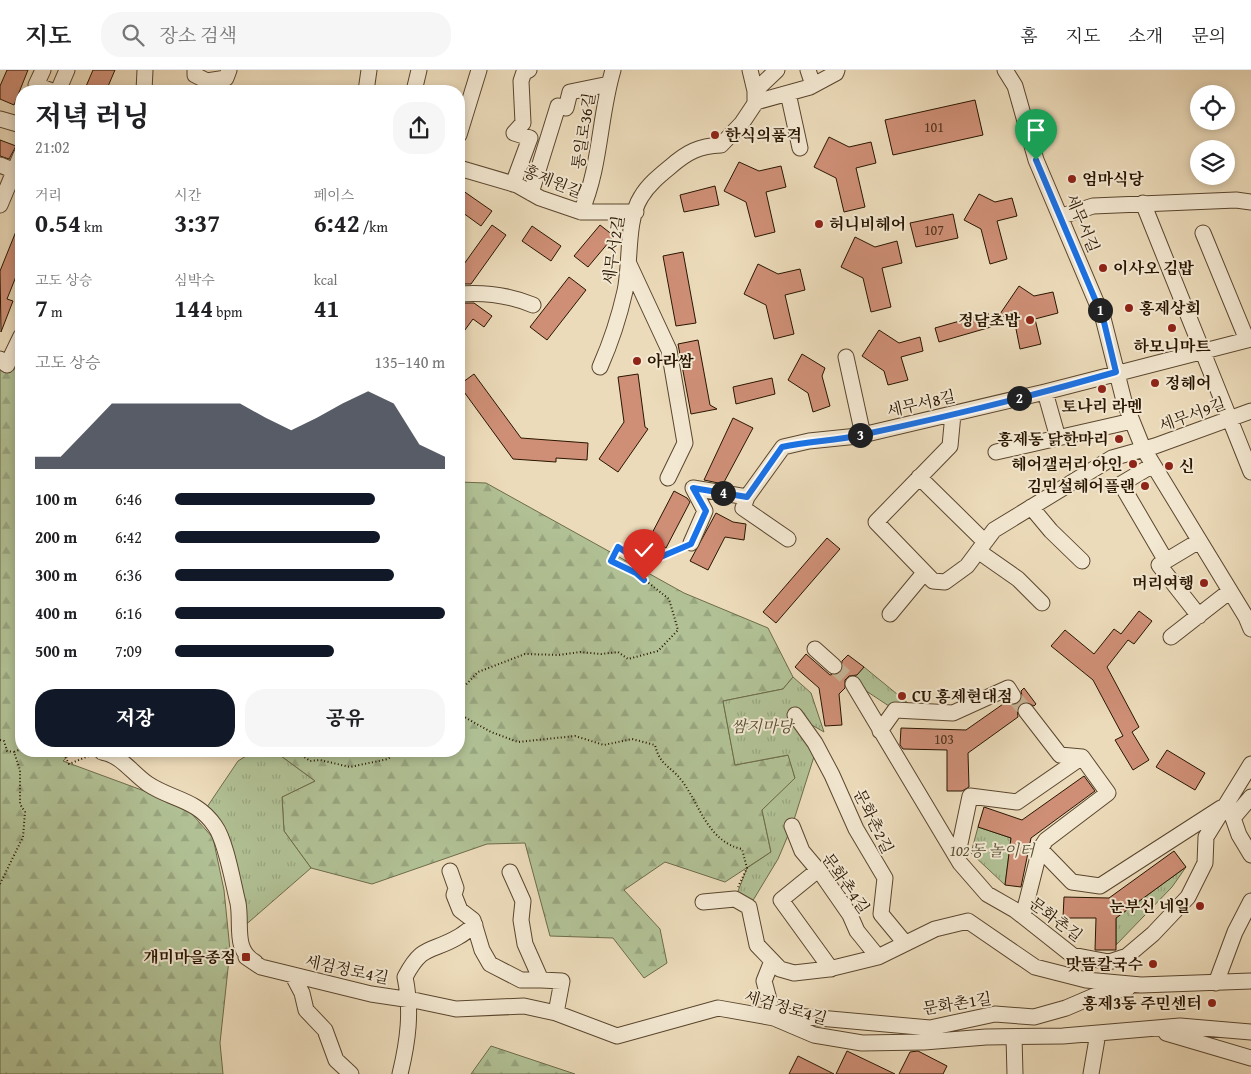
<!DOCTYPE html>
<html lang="ko">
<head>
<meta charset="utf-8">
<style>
  :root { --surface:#fff; --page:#f6f6f6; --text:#202124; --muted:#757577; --line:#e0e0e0; --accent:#111827 }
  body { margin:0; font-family:"Gentium Book Plus","Noto Serif KR",serif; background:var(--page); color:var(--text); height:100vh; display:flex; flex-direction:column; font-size:19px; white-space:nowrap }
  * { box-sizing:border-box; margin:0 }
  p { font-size:16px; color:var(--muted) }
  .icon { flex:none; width:28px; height:28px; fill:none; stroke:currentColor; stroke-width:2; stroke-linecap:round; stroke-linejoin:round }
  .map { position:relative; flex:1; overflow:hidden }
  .sheet { position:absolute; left:15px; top:15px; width:450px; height:672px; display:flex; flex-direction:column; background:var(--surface); border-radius:20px; box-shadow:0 2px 8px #0003 }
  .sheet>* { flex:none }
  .buttons { position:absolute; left:1190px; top:15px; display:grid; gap:10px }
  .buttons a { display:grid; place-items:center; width:45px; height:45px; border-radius:50%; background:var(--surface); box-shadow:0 2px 8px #0003; font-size:25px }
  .pin { position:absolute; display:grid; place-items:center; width:42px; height:42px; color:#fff; margin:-51px -21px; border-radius:50% 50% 50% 0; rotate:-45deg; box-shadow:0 0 5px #0007 }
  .pin .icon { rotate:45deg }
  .km { position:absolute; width:25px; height:25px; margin:-12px; border-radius:50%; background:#222; color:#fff; font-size:14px; line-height:25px; text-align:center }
  .round { display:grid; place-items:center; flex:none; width:52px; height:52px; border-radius:20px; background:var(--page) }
  .headline { display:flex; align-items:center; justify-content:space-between; height:85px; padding:0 20px }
  h1 { font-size:28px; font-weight:800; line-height:38px }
  .metrics { display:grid; grid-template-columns:repeat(3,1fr); gap:8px; height:85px; padding:5px 20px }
  .metrics div { display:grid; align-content:center }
  .metrics b { font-size:25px; font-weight:800 }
  .metrics small { font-size:14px; font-weight:400 }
  .metrics p { font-size:14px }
  .chart { height:140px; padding:10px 20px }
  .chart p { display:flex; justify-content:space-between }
  .chart svg { width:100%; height:90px; margin-top:5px; fill:var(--accent); opacity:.7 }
  .action { display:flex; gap:10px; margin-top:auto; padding:10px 20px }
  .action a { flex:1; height:58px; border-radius:20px; background:var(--accent); color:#fff; font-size:20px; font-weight:800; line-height:58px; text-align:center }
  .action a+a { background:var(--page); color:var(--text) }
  ul { padding:0 20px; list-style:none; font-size:16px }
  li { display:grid; grid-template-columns:80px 60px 1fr; align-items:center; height:38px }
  li i { height:12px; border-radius:6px; background:var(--accent) }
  header { display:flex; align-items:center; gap:30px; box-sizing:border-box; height:70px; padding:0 25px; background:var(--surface); border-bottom:1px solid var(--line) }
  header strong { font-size:24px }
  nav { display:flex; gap:28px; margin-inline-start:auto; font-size:18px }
  .search { width:350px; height:45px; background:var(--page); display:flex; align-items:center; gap:12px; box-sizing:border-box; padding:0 18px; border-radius:20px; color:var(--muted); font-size:19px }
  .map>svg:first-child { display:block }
</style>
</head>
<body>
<header>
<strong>지도</strong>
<div class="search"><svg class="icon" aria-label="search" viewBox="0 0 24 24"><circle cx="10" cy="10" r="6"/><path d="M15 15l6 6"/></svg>장소 검색</div>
<nav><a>홈</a><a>지도</a><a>소개</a><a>문의</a></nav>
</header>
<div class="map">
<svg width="1251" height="1004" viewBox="0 0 1251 1004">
  <defs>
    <pattern id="forest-firs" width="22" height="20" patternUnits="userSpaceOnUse" patternTransform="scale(1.25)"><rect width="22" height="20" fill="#b1c195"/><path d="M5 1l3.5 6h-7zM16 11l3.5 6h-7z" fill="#98a57f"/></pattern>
    <pattern id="park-tufts" width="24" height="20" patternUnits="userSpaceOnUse" patternTransform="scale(1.25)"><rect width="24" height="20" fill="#b1c195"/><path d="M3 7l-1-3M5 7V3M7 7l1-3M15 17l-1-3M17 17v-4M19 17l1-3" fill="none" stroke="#98a57f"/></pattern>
  </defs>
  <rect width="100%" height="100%" fill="#ecdbba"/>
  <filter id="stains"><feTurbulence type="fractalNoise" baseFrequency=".004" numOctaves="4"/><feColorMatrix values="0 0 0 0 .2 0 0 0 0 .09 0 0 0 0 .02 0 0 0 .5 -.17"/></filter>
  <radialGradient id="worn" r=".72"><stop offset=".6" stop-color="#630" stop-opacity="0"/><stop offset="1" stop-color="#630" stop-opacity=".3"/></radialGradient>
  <path fill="url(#forest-firs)" stroke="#6d6b4a" d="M0 298 21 299V681H74L63 691 185 736 213 768 224 820 230 880 220 973 223 1004H0Z
    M459 412 486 413 684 523 768 558 793 607 783 619 723 631 735 695 789 685 795 709 762 740 771 782 725 812 665 792 624 820 660 859 667 893 644 908 613 868 550 866 525 773 487 774 372 814 311 798 284 761 282 727 315 711 274 681H459Z
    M491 976 575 1004H471Z"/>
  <path fill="url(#park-tufts)" stroke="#6d6b4a" d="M864 597 914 638 895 640 851 611Z
    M793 607 811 623 824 662 796 646 817 677 792 756 778 789 749 837 735 829 747 798 771 782 762 740 795 708 788 685 735 695 723 631 783 619Z
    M254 681H274L315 711 282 727 284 761 311 798 242 858 205 740 238 691Z
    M978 757 1011 768 1005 815 971 783Z
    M1186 797 1172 817 1116 875V848Z"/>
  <path fill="#ce8f76" stroke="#291500" d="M7 0H28L14 35 0 29V16Z
    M93 0H115L106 21H84Z
    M975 30 983 65 893 85 885 50Z
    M829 67 849 77 871 72 876 93 856 98 865 137 844 142 836 108 814 97Z
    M0 70 16 76 9 89 0 86Z
    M739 92 759 101 781 96 786 117 766 122 775 162 755 167 746 132 724 121Z
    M715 116 719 135 684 142 680 125Z
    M459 118 492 141 481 156 459 140Z
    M979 124 995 132 1012 128 1017 146 997 151 1007 189 990 194 981 159 964 150Z
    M953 144 958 168 916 177 910 153Z
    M21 149V194L7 229 13 231 1 262 0 201Z
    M492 155 506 165 471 214H464L459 211V201Z
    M600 155 614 166 588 197 574 186Z
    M532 156 561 176 551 191 522 171Z
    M855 167 875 177 897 171 902 193 882 198 891 237 871 242 863 208 841 197Z
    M683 182 696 253 676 256 663 186Z
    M758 194 778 204 800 199 805 220 785 225 794 264 774 269 766 235 744 224Z
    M569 207 586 220 547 270 530 257Z
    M1019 216 1034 226 1053 222 1058 243 1035 249 1041 274 1020 279 1015 254 1000 244Z
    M462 233H474L492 246 484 257 473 249 459 268V238Z
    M988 243 991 257 939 272 935 258Z
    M879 260 899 273 920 267 923 281 901 287 908 310 888 315 884 301 862 286Z
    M698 270 710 335 717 339 691 344 678 274Z
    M802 284 825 298 822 306 830 336 813 342 808 323 788 310Z
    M474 304 521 368 588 373 587 390 556 388V392L513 389 459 315Z
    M638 304 645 357 648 359 618 402 599 389 624 352 618 307Z
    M772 308 775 324 736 334 733 317Z
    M733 348 753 358 723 414 704 410Z
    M674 421 687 428 690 432 666 478 649 469Z
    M716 443 733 452 746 454 744 470 725 467 708 500 690 491Z
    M827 468 840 479 776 553 763 542Z
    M1139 541 1152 551 1134 574 1128 570 1107 597 1139 657 1132 662 1149 690 1133 700 1115 670 1123 666 1093 610 1051 576 1065 560 1094 584 1114 559 1121 564Z
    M806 584 830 605 841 602 842 591 848 585 864 597 857 605 849 606 845 610V618L839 624 842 655 825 656 819 618 795 597Z
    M1024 618 1036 634 1034 636 1025 632 1021 633 1017 638 1018 647 968 683 969 717 962 721H947V680L903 679 900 675 901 658 966 660 1006 632 1013 635 1018 634 1022 626 1021 621Z
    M1167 680 1205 703 1195 720 1156 697Z
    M1084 706 1095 721 1031 768 1021 817 1005 815 1011 768 978 757 984 737 1022 750Z
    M1174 781 1186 797 1116 848V880H1095L1096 848H1063L1064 827 1109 828Z
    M847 981 895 1004H836Z
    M918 981 947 996 943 1004H899L910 982Z
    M798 986 834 1004H789Z"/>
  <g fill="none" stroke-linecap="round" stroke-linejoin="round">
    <path stroke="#c5b395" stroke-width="15" stroke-dasharray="15 8" stroke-linecap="butt" d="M834 596 853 614
      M1013 626 1026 641"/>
    <defs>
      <path id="minor" d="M43 0 36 15 52 21
        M195 0V5L207 11 226 8 229 0
        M750 0 755 21
        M808 0 813 15
        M1005 0 1015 16 1036 90 1103 248 1124 331 1143 378 1246 547 1251 559
        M58 21 67 0
        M144 21 145 0
        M366 21 369 0
        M414 21 419 0
        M788 23 800 78
        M755 34V21L777 0
        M0 49 21 55
        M459 65 479 0
        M0 95 15 101
        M459 98 517 115 540 128 581 142H636
        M513 114 530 68 514 63 523 53 521 11 524 2 529 0
        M531 123 558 36 566 38 570 22 609 14
        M1143 133 1251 402
        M0 135 21 85
        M581 142C601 96 599 47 613 0
        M1062 146 1093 136 1236 130 1251 132
        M1203 163 1247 270
        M629 194 669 280 685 373 668 408
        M459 224C485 222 509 225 533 235
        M846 287 863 365
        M0 289 7 295 21 266
        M600 297C611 272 619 248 625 221 631 194 626 150 641 127 648 115 659 106 670 97 687 82 699 76 721 75L742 53 756 32 810 17 836 3 837 0
        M1045 322 1058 368
        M953 344 950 376 876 452 933 511 945 512 967 496 994 460 1112 388 1155 376 1251 341
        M996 382 1132 351
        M1153 395 1121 414 1166 491
        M919 407 985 472
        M1031 437 1051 461 1082 491
        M788 469 743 438 747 427 783 377 809 371 858 366 1045 322 1251 269
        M691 473 705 441 693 418 747 427
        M978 481 1018 509 1042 533
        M890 544 924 503
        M1199 546 1159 495 1199 471
        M1171 567 1230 521
        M815 579 834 596
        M853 614 960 793 987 824 1015 840 1072 885 1109 892 1127 886 1153 864 1188 827 1205 793 1206 767 1251 694
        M1026 641 1060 685 1082 687
        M795 645 815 673 832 705 856 759 885 808 881 844 905 873
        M880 661 895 640 953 643 1008 618 1013 626
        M102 682C121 685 132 703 148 714 172 730 197 729 215 756 226 771 233 813 238 833 242 854 233 880 255 892
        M1251 727 1233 748 1239 765 1251 785
        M792 756 802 781 823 806 850 845 857 861 878 887
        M957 788 970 726 1017 732 1082 687 1108 723 1046 770 1040 779
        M818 800 781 830 831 899
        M450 801 456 818 454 825 460 840 473 850 482 880 490 894 521 910H541
        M510 802 523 831 521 850 525 874 541 910 562 911 556 943
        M703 832 735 829 749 837 757 875 780 899 794 903 829 899 878 887 935 859 968 851 1035 897 1086 910 1141 915 1251 911
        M1023 846 1040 779 1072 812 1100 816 1221 738
        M246 887 261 897 371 924 418 931 456 939 524 936 556 943 617 966 718 938 774 948 814 965 862 973 924 972 986 967 1063 966 1180 956 1251 962
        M772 891 764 911 774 948 797 946 930 958 995 944 1034 947 1066 938 1094 926 1128 918
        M293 906 302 923 306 940 325 960 336 990 351 1004
        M1216 913 1235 862 1251 831
        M1166 963 1251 988
        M1014 967 1015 1004
        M400 1004C408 971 412 941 405 907 423 873 431 883 458 867 464 864 469 859 475 855
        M1091 1004 1098 963"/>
    </defs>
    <use href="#minor" stroke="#5a462e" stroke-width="17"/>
    <path stroke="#291500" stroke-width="2" stroke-dasharray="1 2.5" stroke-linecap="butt" d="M459 622 478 602 525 584 559 585 580 582 601 584 618 582 628 589 658 581 678 560 669 529 636 503 611 491 618 477 644 494 680 478
      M459 644 491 662 518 672 575 666 604 675 632 669 655 675C660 696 671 696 682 711 700 735 708 772 742 779L747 798 738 817
      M0 670 4 671 7 681 14 682
      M62 681 69 694 91 685
      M296 681 310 691 320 690 350 697 388 689 398 681
      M0 814 23 767 25 742 20 734V700L14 682 21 679"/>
    <use href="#minor" stroke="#f3e8d2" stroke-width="15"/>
  </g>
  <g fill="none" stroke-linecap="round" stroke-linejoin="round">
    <defs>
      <path id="route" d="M644 510 636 503 611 491 618 477 644 494 691 474 706 441 693 418 747 427 782 377C809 371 835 371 861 365 947 347 1032 326 1116 302L1103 248 1036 90"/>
    </defs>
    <use href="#route" stroke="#fff" stroke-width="10"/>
    <use href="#route" stroke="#1a73e8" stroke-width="6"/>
  </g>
  <g fill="#8f2418" stroke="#f3e8d2" stroke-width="2">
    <circle cx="715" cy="65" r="5"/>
    <circle cx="1072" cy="109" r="5"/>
    <circle cx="819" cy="154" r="5"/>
    <circle cx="1103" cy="198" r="5"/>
    <circle cx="1129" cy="238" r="5"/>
    <circle cx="1030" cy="250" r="5"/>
    <circle cx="1172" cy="258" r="5"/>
    <circle cx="637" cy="291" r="5"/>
    <circle cx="1155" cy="313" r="5"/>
    <circle cx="1102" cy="319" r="5"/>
    <circle cx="1119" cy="369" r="5"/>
    <circle cx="1133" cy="394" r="5"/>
    <circle cx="1169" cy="396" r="5"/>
    <circle cx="1145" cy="416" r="5"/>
    <circle cx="1204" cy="513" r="5"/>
    <circle cx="902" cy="626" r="5"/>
    <circle cx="1200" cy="836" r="5"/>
    <rect x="241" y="882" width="10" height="10" rx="2.5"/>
    <circle cx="1153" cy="894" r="5"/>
    <circle cx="1212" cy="933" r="5"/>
  </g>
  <g text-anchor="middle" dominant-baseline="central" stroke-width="4" stroke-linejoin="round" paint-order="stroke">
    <g font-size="14" fill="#52341e">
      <text x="934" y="57">101</text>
      <text x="934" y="160">107</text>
      <text x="944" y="669">103</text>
    </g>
    <g font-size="16" fill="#291500" stroke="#f3e8d2">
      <text transform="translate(583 61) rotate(-81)">통일로36길</text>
      <text transform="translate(553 111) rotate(22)">홍제원길</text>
      <text transform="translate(1083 153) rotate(67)">세무서길</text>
      <text transform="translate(613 180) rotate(-82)">세무서2길</text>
      <text transform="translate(921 333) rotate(-13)">세무서8길</text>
      <text transform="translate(1192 344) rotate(-20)">세무서9길</text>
      <text transform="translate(874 751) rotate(64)">문화촌2길</text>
      <text transform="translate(846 813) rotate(55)">문화촌4길</text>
      <text transform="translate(1056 849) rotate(37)">문화촌길</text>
      <text transform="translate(347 899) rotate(12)">세검정로4길</text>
      <text transform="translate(957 933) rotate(-9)">문화촌1길</text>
      <text transform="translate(786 937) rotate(16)">세검정로4길</text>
    </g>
    <g font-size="16" font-weight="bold" fill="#291500" stroke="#f3e8d2" text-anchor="start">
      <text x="725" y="65">한식의품격</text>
      <text x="1082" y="109">엄마식당</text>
      <text x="829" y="154">허니비헤어</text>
      <text x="1113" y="198">이사오 김밥</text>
      <text x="1139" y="238">홍제상회</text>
      <text x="1020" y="250" text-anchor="end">정담초밥</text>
      <text x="1172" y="276" text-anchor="middle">하모니마트</text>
      <text x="647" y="291">아라쌈</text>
      <text x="1165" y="313">정헤어</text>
      <text x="1102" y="336" text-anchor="middle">토나리 라멘</text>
      <text x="1109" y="369" text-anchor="end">홍제동 닭한마리</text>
      <text x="1123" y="394" text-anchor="end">헤어갤러리 아인</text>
      <text x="1179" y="396">신</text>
      <text x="1135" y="416" text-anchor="end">김민설헤어플랜</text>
      <text x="1194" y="513" text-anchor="end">머리여행</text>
      <text x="912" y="626">CU 홍제현대점</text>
      <text x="1190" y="836" text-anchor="end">눈부신 네일</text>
      <text x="236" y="887" text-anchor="end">개미마을종점</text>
      <text x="1143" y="894" text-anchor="end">맛뜸칼국수</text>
      <text x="1202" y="933" text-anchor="end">홍제3동 주민센터</text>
    </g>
    <g font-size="16" font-style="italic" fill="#595134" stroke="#f3e8d2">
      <text x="762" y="656">쌈지마당</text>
      <text x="992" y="780">102동 놀이터</text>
    </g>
  </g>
  <rect width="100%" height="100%" filter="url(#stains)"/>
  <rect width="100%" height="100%" fill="url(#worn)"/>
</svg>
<div class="buttons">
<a><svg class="icon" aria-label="locate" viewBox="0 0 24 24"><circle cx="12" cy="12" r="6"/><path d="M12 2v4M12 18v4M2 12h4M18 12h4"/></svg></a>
<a><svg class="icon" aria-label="layers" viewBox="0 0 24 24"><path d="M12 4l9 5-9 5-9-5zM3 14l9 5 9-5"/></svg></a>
</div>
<div class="pin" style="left:1036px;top:90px;background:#1e9e55"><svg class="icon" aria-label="arrive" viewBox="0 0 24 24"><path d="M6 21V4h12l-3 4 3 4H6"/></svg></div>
<div class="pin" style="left:644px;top:510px;background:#d93025"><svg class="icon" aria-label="check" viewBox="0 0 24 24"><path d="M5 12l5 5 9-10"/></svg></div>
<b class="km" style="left:1100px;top:240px">1</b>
<b class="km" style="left:1019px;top:328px">2</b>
<b class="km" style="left:860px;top:365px">3</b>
<b class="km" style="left:723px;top:423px">4</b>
<section class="sheet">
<div class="headline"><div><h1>저녁 러닝</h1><p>21:02</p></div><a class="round"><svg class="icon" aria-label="share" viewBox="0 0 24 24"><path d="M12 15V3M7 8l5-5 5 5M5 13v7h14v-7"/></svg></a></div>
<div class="metrics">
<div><p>거리</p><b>0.54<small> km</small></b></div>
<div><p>시간</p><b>3:37</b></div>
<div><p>페이스</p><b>6:42<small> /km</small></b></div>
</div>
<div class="metrics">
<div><p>고도 상승</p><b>7<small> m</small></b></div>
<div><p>심박수</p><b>144<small> bpm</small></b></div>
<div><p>kcal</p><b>41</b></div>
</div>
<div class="chart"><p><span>고도 상승</span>135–140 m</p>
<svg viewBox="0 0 160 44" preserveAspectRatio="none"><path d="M0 44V38L10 38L20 25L30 12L40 12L50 12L60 12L70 12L80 12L90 19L100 25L110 19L120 12L130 6L140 12L150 32L160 38V44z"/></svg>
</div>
<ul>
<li><b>100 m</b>6:46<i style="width:74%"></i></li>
<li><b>200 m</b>6:42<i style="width:76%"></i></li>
<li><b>300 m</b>6:36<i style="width:81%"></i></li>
<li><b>400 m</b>6:16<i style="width:100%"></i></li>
<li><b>500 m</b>7:09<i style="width:59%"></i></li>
</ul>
<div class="action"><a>저장</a><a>공유</a></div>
</section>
</div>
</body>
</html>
